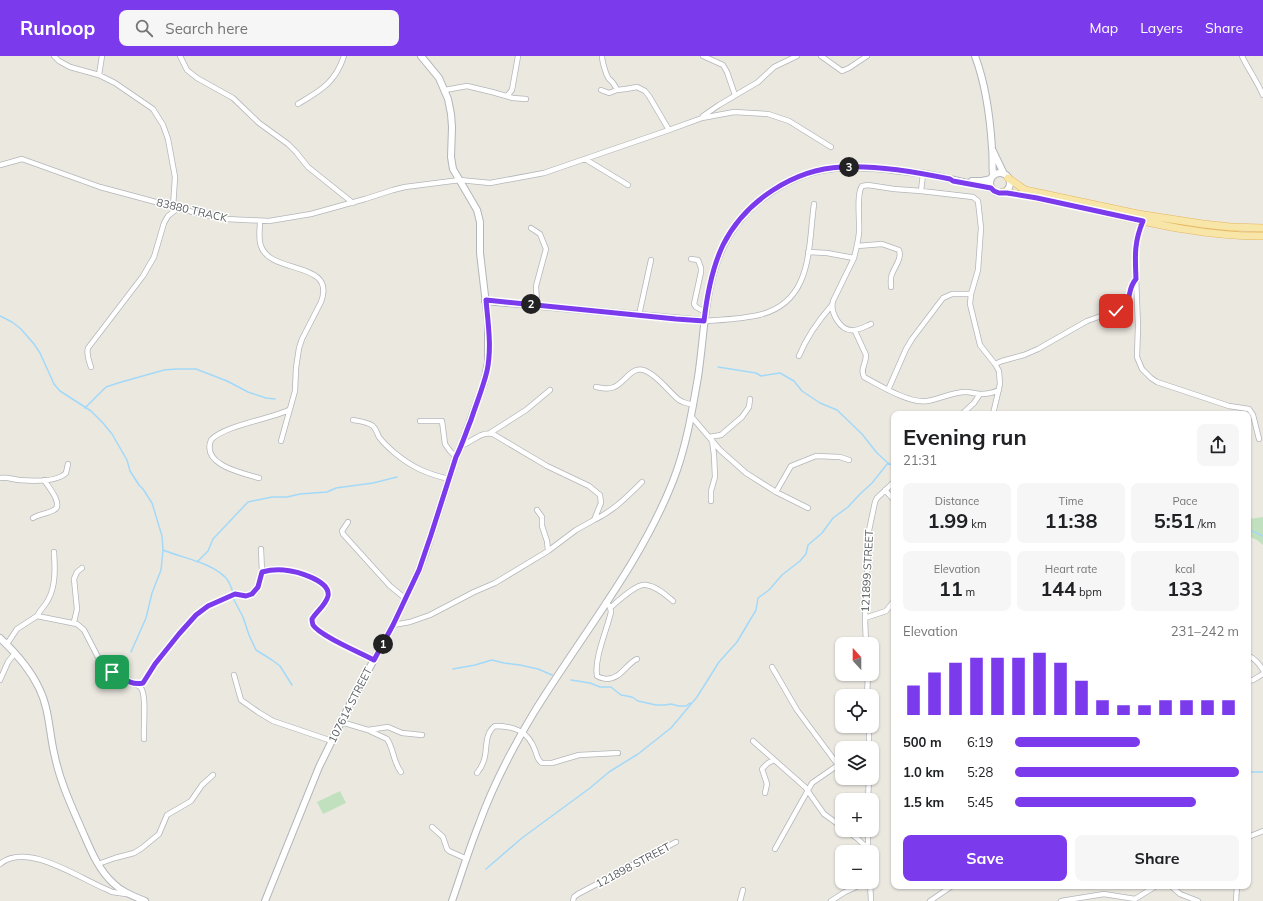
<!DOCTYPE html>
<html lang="en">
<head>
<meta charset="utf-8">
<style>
  :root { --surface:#fff; --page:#f6f6f6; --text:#202124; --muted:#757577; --accent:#7c3aed }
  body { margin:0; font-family:Mulish,sans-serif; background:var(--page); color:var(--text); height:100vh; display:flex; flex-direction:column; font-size:15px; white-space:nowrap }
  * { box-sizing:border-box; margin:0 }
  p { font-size:13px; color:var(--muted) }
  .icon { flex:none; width:22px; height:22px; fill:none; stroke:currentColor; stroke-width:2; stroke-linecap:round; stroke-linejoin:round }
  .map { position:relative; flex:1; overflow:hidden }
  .side { position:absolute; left:891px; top:355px; width:360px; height:478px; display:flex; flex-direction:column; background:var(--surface); border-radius:8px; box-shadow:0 1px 3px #0004 }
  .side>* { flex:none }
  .needle { width:26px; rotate:339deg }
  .controls { position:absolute; left:835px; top:581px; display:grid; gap:8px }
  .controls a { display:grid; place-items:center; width:44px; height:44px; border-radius:8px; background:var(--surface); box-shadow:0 1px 3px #0004; font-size:20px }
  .pin { position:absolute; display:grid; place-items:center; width:34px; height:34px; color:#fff; margin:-17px; border-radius:8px; box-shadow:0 2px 6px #0006 }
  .km { position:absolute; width:20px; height:20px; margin:-10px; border-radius:50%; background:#222; color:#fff; font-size:11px; line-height:20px; text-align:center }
  .round { display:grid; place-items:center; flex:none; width:42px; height:42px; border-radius:8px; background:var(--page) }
  .summary { display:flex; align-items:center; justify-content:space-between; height:68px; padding:0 12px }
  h1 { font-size:22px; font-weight:700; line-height:30px }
  .figures { display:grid; grid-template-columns:repeat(3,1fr); gap:6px; height:68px; padding:4px 12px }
  .figures div { display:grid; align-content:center; border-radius:8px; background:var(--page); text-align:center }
  .figures b { font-size:20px; font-weight:700 }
  .figures small { font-size:11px; font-weight:400 }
  .figures p { font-size:11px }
  .chart { height:112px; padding:8px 12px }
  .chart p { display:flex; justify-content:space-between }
  .chart svg { width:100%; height:72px; margin-top:4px; stroke:var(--accent); stroke-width:6 }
  .primary-button { display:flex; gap:8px; margin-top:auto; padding:8px 12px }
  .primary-button a { flex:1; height:46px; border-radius:8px; background:var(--accent); color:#fff; font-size:16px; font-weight:700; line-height:46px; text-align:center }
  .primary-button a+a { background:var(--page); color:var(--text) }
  ul { padding:0 12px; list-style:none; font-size:13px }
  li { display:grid; grid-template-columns:64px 48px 1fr; align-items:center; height:30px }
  li i { height:10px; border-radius:5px; background:var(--accent) }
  header { display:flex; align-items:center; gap:24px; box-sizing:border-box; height:56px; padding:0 20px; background:var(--accent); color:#fff }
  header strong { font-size:19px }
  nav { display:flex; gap:22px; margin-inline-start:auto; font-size:14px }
  .search { width:280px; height:36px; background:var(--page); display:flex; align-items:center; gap:10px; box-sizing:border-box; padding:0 14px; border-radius:8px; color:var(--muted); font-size:15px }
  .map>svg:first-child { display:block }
</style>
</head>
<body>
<header>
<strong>Runloop</strong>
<div class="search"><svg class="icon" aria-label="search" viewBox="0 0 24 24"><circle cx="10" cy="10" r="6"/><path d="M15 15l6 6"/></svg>Search here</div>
<nav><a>Map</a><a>Layers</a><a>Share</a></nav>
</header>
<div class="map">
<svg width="1263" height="845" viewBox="0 0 1263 845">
  <rect width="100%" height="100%" fill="#ebe8e0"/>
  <path fill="#c1e1be" d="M1263 461V489L1257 484 1248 480V463Z
    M340 735 346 747 323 758 317 746Z"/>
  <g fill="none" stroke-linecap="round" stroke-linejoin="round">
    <path stroke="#a3d9f8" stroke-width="1.5" d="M0 260 12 266 21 273 34 288 40 297 54 328 60 335 91 355 103 367 112 378 127 404 130 415 139 429 143 433 152 447 162 480 163 494 161 514 152 537 146 562 131 596
      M718 311 756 317 761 320 780 317 794 325 802 335 820 347 837 354 862 378 877 397 888 407 894 410
      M85 352 106 331 118 327 164 314 176 313H196L227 325 248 336 266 342 275 343
      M1248 473 1263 480
      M163 494C182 502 211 506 226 522 229 525 231 531 233 536
      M197 506 208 495 213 483 248 446 272 441H287L300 438 327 436 336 432 373 427 397 421
      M233 542 243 561 249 579 256 594 272 604 280 610 292 629
      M453 613 475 609 492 604 504 607 520 609 538 613 552 619
      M571 624 590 627 600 631H611L621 639 632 641 638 645 656 649H665L671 648 679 650H686L690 647
      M1248 716H1263
      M486 813 522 782 590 732 609 716 638 698 671 672 697 641 719 606 737 586 756 554 758 542 769 534 782 519 800 505 806 498 808 489 822 477 833 462 848 451 859 439 872 427 888 407"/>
    <defs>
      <path id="street" d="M54 0 59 5 70 11 99 19 115 27 153 53 163 69 168 83 175 121 173 151
        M180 0 187 14 197 22 233 42 259 67 288 88 296 96 308 111 353 147
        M602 0C602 5 606 19 609 23 613 26 615 29 617 34
        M703 0 723 9 727 16 735 39
        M821 0 842 15 849 12 867 0
        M1242 0C1248 13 1257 25 1263 39
        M99 19 102 0
        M445 34 467 30 492 36 513 42 526 43
        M601 34 609 37 617 34 626 33 637 31 645 35 649 40 669 74
        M507 40 512 34 518 0
        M298 48C321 34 335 27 344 0
        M703 60 719 49 758 26 774 11 797 0
        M585 103 628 129
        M0 109 22 103 100 131 193 156 226 163 269 165 311 158 365 143 393 134 405 131 460 124 490 127 544 117 669 74 702 62 734 56 768 58 789 65 831 91
        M921 135 973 141 978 145 981 172 978 214 971 238 970 248 980 289 995 308 999 315 1000 328 993 358
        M260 165C260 173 258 183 261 190 270 219 337 204 321 246L302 283 299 292 296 312 295 335 281 385
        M1143 165 1137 180 1135 196 1138 270 1137 301 1142 313 1151 322 1157 326 1229 350 1249 353 1253 359 1259 383
        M531 172 540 178 546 193 536 230 537 249
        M857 190 882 188 899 194C902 203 895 210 892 218 890 222 891 227 891 231
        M808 196 827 197 854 202C856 194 858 186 859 177 860 166 856 138 862 130L868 129 894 133 921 135 923 118
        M854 202 833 245C830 256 840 276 854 274 859 274 866 270 871 268
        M691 203 698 204 701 212V216L694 248 696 251 705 256
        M639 259 651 204
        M704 265C722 264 741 263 759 259 813 246 808 192 814 148
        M855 275 866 299C866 309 860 312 864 321 879 329 910 348 927 345 940 343 952 336 966 336 971 336 976 338 981 338 987 338 993 337 999 334
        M799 300C807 280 818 265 832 249
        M995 308 1002 305 1024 299 1038 293 1087 265 1121 253 1128 246 1134 225 1136 223
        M91 311C89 305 86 299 88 292L143 220 154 201 164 167 168 160 178 152
        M596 331C602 332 609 334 614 331 625 327 632 308 646 315 659 321 668 335 679 344L683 346 693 349
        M888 334 906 293 912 283 943 242 952 238H971
        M962 358 974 347 980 338
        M691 360 720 394 746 417 776 436 808 452
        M353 364C359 365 368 366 373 370 376 373 377 377 379 381 384 388 390 393 396 398 413 412 428 418 449 423
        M420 365H442L445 388 450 395 456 401
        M490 377 526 354 550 334
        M709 381 721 379 742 361 749 351 750 343
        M461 390C472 386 481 375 493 378L547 410 589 430 600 439 601 447 594 464 576 474 548 495
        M0 422C7 421 12 423 19 424 31 425 57 426 66 417L68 408
        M259 422C242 417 201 409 211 384 223 370 270 363 289 354
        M885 434 894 444
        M776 436 791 410 816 400 840 401 849 404
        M711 445V435L715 421 714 399 712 384
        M33 462C39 458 47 458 54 454 64 449 48 430 44 424
        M594 464C613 455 627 441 642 426
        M348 466 342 475 343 478 390 530 406 543
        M262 516C269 514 277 513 284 514 297 515 330 524 328 542L313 561 312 567C322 581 358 596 374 604
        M606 546 610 551 611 556C607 574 594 602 597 620 600 622 602 622 606 623 621 623 625 609 637 603
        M610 552C617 546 637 527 646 529 656 530 666 539 673 545
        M37 560C40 554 45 550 48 544 56 530 55 511 54 496
        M865 562 886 555 894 545
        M74 566 77 553 74 523 77 516 82 512
        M393 569 410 566 430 559 474 536 495 527 548 495 547 485 542 470V461L537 454
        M7 588 17 573 37 560 77 568 84 574 99 603 108 614 130 626 136 628 143 627 155 608 179 578 202 554 208 550 235 538 249 539 256 535 258 531 262 516 261 493
        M866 588 865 562 868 496 867 484 875 446 877 442 894 426
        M1248 600C1255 602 1259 608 1263 614
        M772 611 797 654 838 709
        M234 619 241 644 258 656 273 665 332 685
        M0 624 8 606 15 597
        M1248 625 1253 624 1263 618
        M136 628C137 629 139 630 141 632 147 640 143 672 144 683
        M867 640 868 618
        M341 666 368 674 388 671 402 677 422 679
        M869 670V692
        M370 675 387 683C394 693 393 706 401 716
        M753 685 805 731 824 758 842 771
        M477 717C481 712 484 706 485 700 487 690 485 677 495 670 514 670 528 675 535 694 537 699 537 704 542 707H552L579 699 618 697
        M765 737 767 728 762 713 768 707 774 704
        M868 744 869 722
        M432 771 443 781 447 793 449 795 467 803
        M846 774 858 783 868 793
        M868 774V796
        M1248 781 1263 775
        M775 793 812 727 838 709H842
        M0 808C27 785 80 823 108 834L112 836 126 838
        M98 808 115 802 134 797 142 792 159 778 167 759 191 745 202 729 213 719
        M870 826 871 845
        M1171 830 1180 838 1198 845
        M573 845 574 841 578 838 676 786
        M740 845 743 834
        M831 845 845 836 867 826
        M930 845 952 830
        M1061 845 1104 838 1135 843 1156 830
        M1236 845 1237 830"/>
      <path id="secondary" d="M975 0C986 29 990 60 992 92 993 101 992 110 993 119
        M993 95 1004 118
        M990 127a10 10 0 1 1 20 0a10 10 0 1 1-20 0Z
        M972 125H982L991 123
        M485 245 704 265
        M0 582C16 597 30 613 39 632 50 654 49 678 55 701 60 725 71 749 81 772 90 792 97 812 113 827 122 836 133 840 145 845
        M265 845 319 711 353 642 393 569 419 514 426 495 456 401 461 390 484 327 488 306V265L480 197V166L477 154 453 113 451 101 452 71 451 58 448 43 439 22 421 0
        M452 845C461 819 469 793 479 768 493 729 512 693 533 658 580 581 640 509 673 425 686 392 692 356 698 321 708 255 702 191 760 144 801 111 836 108 886 113 899 115 913 116 926 118 948 122 969 128 991 132"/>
      <path id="primary" d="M1008 122 1025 134 1138 158 1203 168 1231 171 1263 172
        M1003 136C1021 138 1039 143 1057 146 1125 160 1193 181 1263 180"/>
    </defs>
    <use href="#street" stroke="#b3b6ba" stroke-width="6"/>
    <use href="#secondary" stroke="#b2b6ba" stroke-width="8"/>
    <use href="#primary" stroke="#e6b65e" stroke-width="8"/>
    <use href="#street" stroke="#fff" stroke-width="4.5"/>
    <use href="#secondary" stroke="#fff" stroke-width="6"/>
    <use href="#primary" stroke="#f8e5a8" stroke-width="7"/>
  </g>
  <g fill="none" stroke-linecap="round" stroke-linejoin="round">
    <defs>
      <path id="route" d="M112 616C121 621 131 630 143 627L155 608 179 578 196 559 208 550 235 538 246 540 252 538 258 531 262 516C269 514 276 513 284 514 295 515 331 524 328 540 326 549 316 556 312 563 312 566 312 566 313 569 320 580 361 597 374 604L393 569 419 514 431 479 456 401C462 389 466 376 471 364 476 348 483 332 487 315 492 292 488 267 486 244L676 263 704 265C707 239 712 212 723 189 745 145 794 113 842 111 877 109 917 116 950 123L953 125 991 132 994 135 999 137H1007L1037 142 1143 165C1134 186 1135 200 1136 223 1125 235 1135 247 1116 255"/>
    </defs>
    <use href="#route" stroke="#fff" stroke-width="8"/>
    <use href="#route" stroke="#7c3aed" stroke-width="5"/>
  </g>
  <g text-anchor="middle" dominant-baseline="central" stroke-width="3" stroke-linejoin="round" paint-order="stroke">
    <g font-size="11" fill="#595d60" stroke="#fff">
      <text transform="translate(192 154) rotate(13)">83880 TRACK</text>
      <text transform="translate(867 515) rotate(-87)">121899 STREET</text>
      <text transform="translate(350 649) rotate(-63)">107614 STREET</text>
      <text transform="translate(633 809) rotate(-28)">121898 STREET</text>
    </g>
  </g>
</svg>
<div class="controls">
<a><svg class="needle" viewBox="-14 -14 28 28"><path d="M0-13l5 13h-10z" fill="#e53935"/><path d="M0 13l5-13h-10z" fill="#757577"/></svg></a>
<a><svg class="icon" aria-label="locate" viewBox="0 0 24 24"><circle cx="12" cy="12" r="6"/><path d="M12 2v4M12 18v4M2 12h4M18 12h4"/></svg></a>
<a><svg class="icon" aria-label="layers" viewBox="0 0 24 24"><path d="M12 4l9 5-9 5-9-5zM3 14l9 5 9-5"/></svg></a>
<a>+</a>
<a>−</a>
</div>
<div class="pin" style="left:112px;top:616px;background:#1e9e55"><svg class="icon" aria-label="arrive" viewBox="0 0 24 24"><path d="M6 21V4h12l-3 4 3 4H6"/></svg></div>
<div class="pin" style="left:1116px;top:255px;background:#d93025"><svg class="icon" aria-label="check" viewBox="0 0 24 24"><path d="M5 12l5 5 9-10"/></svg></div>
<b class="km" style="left:383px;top:588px">1</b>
<b class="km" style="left:531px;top:248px">2</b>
<b class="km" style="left:849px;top:111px">3</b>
<section class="side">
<div class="summary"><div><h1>Evening run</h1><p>21:31</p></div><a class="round"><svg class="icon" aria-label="share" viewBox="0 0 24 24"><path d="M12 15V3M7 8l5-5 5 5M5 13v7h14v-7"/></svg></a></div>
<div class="figures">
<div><p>Distance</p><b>1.99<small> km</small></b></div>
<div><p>Time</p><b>11:38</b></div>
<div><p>Pace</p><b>5:51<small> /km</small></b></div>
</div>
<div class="figures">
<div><p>Elevation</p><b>11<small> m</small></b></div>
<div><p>Heart rate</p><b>144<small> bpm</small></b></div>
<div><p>kcal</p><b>133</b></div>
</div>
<div class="chart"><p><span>Elevation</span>231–242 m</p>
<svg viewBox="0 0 160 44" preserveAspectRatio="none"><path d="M5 44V26M15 44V18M25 44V12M35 44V9M45 44V9M55 44V9M65 44V6M75 44V12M85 44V23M95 44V35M105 44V38M115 44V38M125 44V35M135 44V35M145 44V35M155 44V35"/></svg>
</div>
<ul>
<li><b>500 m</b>6:19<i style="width:56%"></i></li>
<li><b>1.0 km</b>5:28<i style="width:100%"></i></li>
<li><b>1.5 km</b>5:45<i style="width:81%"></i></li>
</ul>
<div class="primary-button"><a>Save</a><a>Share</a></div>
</section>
</div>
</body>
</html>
